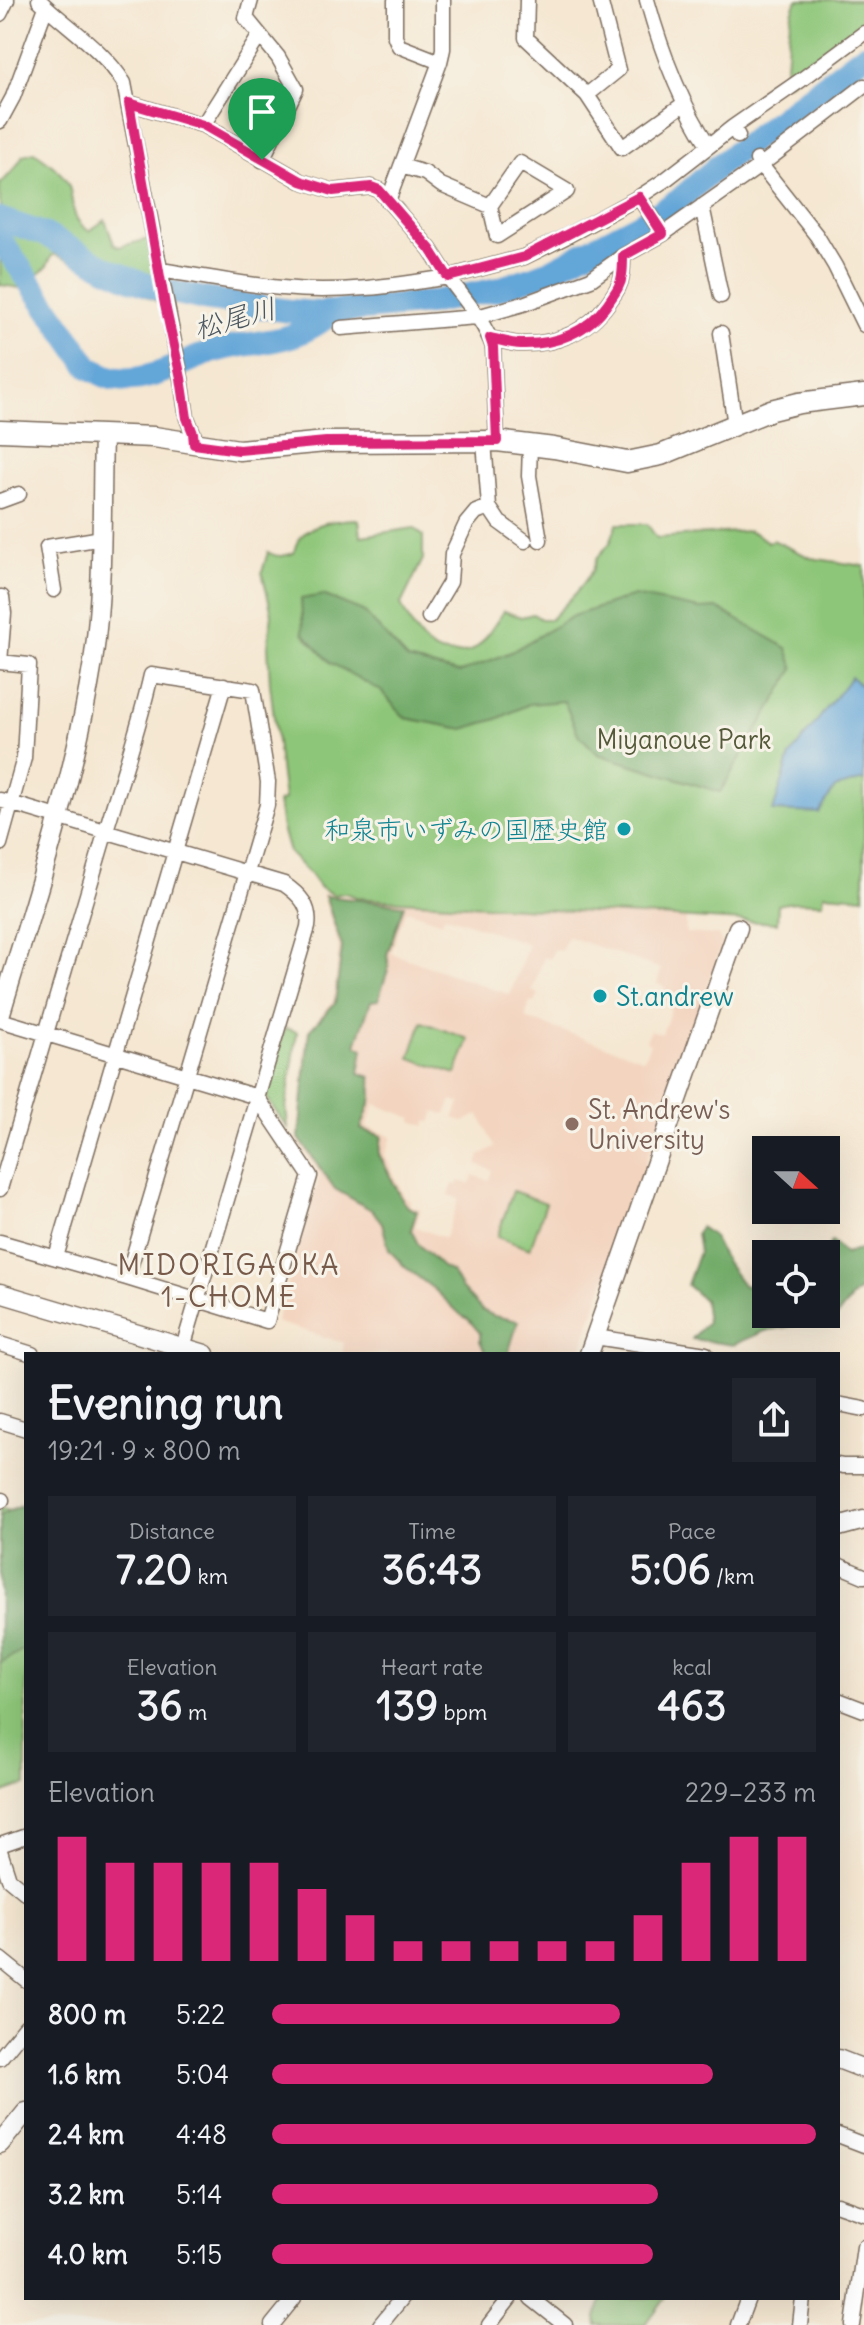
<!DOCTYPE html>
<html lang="en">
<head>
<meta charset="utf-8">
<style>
  :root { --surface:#171b24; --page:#20242c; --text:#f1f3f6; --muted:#9ea1a6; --accent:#db2777 }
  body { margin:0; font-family:Delius,"Klee One",sans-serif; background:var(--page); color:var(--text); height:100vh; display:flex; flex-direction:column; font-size:30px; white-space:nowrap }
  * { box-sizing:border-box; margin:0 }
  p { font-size:26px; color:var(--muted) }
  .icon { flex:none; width:44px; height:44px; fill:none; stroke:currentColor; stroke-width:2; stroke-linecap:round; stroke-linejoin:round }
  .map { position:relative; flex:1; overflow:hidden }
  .drawer { position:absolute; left:24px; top:1352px; width:816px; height:948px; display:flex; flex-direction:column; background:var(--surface); border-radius:0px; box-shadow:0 8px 32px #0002 }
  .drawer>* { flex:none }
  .needle { width:52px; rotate:111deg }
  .fabs { position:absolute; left:752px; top:1136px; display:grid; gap:16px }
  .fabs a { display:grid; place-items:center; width:88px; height:88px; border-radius:0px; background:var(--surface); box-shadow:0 8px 32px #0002; font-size:40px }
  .pin { position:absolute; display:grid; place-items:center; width:68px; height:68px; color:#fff; margin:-82px -34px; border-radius:50% 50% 50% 0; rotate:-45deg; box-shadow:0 0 8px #0007 }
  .pin .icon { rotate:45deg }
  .round { display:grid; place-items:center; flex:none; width:84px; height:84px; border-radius:0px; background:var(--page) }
  .head { display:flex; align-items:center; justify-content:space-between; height:136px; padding:0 24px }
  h1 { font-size:44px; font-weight:700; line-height:60px }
  .figures { display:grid; grid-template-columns:repeat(3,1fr); gap:12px; height:136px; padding:8px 24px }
  .figures div { display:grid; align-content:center; border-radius:0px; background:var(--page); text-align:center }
  .figures b { font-size:40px; font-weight:700 }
  .figures small { font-size:22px; font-weight:400 }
  .figures p { font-size:22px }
  .chart { height:224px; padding:16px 24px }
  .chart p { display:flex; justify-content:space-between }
  .chart svg { width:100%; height:144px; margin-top:8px; stroke:var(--accent); stroke-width:6 }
  ul { padding:0 24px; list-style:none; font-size:26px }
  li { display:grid; grid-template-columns:128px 96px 1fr; align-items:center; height:60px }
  li i { height:20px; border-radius:10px; background:var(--accent) }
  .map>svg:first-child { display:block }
</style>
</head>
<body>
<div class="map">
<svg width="864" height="2325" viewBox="0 0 864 2325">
  <rect width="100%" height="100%" fill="#f7f3e8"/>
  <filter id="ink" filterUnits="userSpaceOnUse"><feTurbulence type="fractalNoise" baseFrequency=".0125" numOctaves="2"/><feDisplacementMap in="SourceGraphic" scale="16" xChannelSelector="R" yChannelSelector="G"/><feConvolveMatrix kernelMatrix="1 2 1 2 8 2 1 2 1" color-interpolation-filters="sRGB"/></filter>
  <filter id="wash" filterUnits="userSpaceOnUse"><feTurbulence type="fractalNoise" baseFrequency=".006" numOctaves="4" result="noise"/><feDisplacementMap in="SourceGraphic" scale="32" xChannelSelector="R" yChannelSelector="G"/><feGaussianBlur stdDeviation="1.8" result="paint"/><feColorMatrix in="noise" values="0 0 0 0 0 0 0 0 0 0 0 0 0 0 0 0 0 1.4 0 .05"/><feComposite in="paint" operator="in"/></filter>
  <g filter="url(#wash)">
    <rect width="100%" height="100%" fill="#f5e7d1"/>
    <path fill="#f3d4bf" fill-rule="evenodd" d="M322 894 383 900 686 918V933L718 935 722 944 579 1354H342L344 1343 276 1322 320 1175 297 1140 307 1031 333 1001 339 947ZM406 910 442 922 445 915 528 944 510 995 391 953ZM567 936 661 969 657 984 665 987 661 999 673 1003 662 1034 650 1030 646 1041 650 1043 644 1059 525 1018 530 1002 535 1003 539 994 532 991 544 957 550 959 554 949 561 951ZM452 1100 460 1103 454 1118 464 1122 479 1114 495 1147 480 1155 477 1165 492 1170 489 1180 473 1175 470 1184 459 1181 457 1185 453 1184 449 1195 459 1199 445 1238 415 1227 421 1209 409 1205 411 1200 405 1198 385 1155 392 1136 367 1127 375 1104 413 1118V1121L425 1126 427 1121 431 1123 435 1112 446 1115Z"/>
    <path fill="#8ec679" stroke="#64784c" stroke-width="2" d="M797 0H864V28L787 84 784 81C789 54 785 26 797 0Z
      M34 152C47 160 67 175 70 190 74 208 71 219 89 231L105 220 114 244 119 247 149 239 165 305 55 254 51 257 46 268 20 288 0 285V184L14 170 23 155Z
      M356 519 359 520 361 536 414 528 423 536V559L401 604C405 615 419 639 429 646 440 656 466 656 477 647 487 638 496 622 504 611L521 617 533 614 541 619H551L576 593 593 570 597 558 610 543 617 524H647L657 538 748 531 755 533 768 542 773 540 811 558 864 566V897L824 894 823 903C806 903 794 900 778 905L777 923 383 900 359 898 345 893 334 895 320 888 309 873 289 853 282 828 278 802 284 800 270 684 268 646 272 614 262 572 268 552C277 558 284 556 294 553 298 524 332 520 356 519Z
      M422 1022 469 1039 456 1074 410 1058Z
      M285 1028 297 1032 286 1108 288 1128 267 1099 266 1092Z
      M513 1191 546 1203 530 1249 497 1237Z
      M26 1503V1785L0 1794V1507L10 1510Z
      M603 2298H665L645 2325H597L596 2318Z"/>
    <path fill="#72ab69" stroke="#566a44" stroke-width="2" d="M323 595 363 611 408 660 459 673 511 652 573 616 634 596 700 609 717 608 787 648 794 669 720 792 598 754 578 734 564 701 529 704 497 719 463 729 405 718 381 691 331 663 303 633 301 599Z
      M325 896 404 905 387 955 389 967 378 1000 371 1001 356 1045 363 1049 359 1073 371 1077 372 1098 361 1129 382 1136 379 1154 403 1201 408 1207 417 1211 411 1230 418 1244 442 1267 452 1272 461 1288 482 1310 494 1316 518 1321 508 1354H486L480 1341V1333L469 1320 461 1315 435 1290 405 1267 389 1250 382 1223 373 1211 335 1189 299 1138 309 1031 335 1003 342 947Z
      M700 1227 712 1235 726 1262 744 1286 766 1283V1314H826V1254H823L832 1241 845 1254 864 1248V1288L854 1295 836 1317 765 1331 733 1345 692 1339 707 1322 704 1300 687 1285 699 1252 696 1234Z
      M26 1503V1648L0 1663V1515Z"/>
    <path fill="#64a6d8" stroke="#50687b" stroke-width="2" d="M851 677 864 688V780L835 788 819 813 773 811 790 756Z"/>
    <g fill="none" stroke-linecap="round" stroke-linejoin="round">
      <path stroke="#64a6d8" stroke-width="24" d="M0 219 44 234 106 268 136 281 156 288 204 299 290 311 320 313 429 303 498 289 548 272 641 223 678 201 718 166 864 55
        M0 239 89 367C98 372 107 378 118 379 153 383 186 359 218 350 242 344 268 343 291 336 308 331 321 321 334 312"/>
    </g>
  </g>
  <g filter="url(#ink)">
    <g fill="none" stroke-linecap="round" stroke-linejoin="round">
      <defs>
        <path id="minor" d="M39 0C68 28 103 49 124 83L181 378 187 418 193 433 194 444
          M251 0 246 18 278 57 296 89 262 160
          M395 0V37L399 46 440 62
          M527 0 526 38 587 95 622 148 685 103
          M647 0C661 50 680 103 709 146L733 127 738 136
          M0 14 7 0
          M587 95 618 70 600 0
          M129 103 203 125 301 181 333 191 371 187 379 190 430 249 448 277 524 257 565 237 639 197 665 180 709 146
          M0 121 13 97 46 7
          M203 125 260 35
          M733 127 801 80 864 33
          M757 160 817 236 835 266 864 325
          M520 163 567 191 497 236 490 206Z
          M401 166 425 173 441 185 490 206
          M639 197 663 234
          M388 201 440 62 443 49V0
          M702 206 721 296
          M160 270C200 276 241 284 282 288 337 294 394 286 448 277 464 299 485 322 493 347L497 441
          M341 328 477 317 523 304 591 279 623 256 663 234 761 165 864 86
          M721 333 735 425
          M490 338C500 340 511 344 521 344 556 345 587 332 608 303 614 294 621 286 622 275 623 269 623 262 623 256
          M484 441 489 507 499 522 525 541
          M530 445 529 476 540 540
          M0 501 19 494
          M54 590 47 547 102 538
          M0 597H2L4 613 0 662
          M429 617 450 582 452 554 466 524 476 512 489 507
          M0 662 29 665 24 758 0 844
          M0 800 284 884C300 895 311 906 308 927L181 1354
          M0 1020 257 1097 310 1176 267 1321 127 1278 267 805 268 782 253 690 151 675C138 733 118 788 102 844 68 959 34 1074 0 1189
          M0 1242 127 1278
          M56 1257 224 685
          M595 1337 706 1354
          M0 1344 32 1354
          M838 1404 864 1409
          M0 1421 26 1429
          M838 1465 843 1466H864
          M0 1501 2 1500
          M838 1565 864 1576
          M838 1700 864 1710
          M0 1845 26 1836
          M0 1851 9 1879 26 1893
          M0 1959 26 1980
          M0 2058 26 2026
          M838 2135 864 2145
          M838 2205 864 2214
          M531 2298 565 2325
          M272 2325 294 2298
          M380 2325 402 2298
          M489 2325 510 2298
          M738 2325 748 2298
          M800 2325 803 2298
          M853 2325 864 2247"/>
        <path id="tertiary" d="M0 1016C35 899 74 782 93 662 104 587 101 512 103 436
          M0 1293 205 1354
          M589 1354 738 928
          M838 1527 864 1520
          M838 2059 864 2069
          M0 2144 26 2112"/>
        <path id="secondary" d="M0 431 154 437 239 450 326 442 497 441 554 448 627 462 661 455 771 410 799 403 864 395"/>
      </defs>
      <use href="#minor" stroke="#7c6c5d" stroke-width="17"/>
      <use href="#tertiary" stroke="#7c6c5d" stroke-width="21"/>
      <use href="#secondary" stroke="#7c6c5d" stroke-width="23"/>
      <use href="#minor" stroke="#fff" stroke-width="14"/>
      <use href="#tertiary" stroke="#fff" stroke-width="18"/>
      <use href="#secondary" stroke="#fff" stroke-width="20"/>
    </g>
  </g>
  <g fill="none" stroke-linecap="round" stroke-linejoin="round" filter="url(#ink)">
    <defs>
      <path id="route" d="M129 103 203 125 301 181 333 191 371 187 379 190 430 249 448 277 524 257 639 197 663 234 623 256C623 262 623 269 622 275 621 286 614 294 608 303 588 332 556 345 521 344 511 344 500 340 490 338L493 347 497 441 326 442 239 450 194 444 193 433 187 418 181 378 165 305Z"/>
    </defs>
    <use href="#route" stroke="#fff" stroke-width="16"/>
    <use href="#route" stroke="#db2777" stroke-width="10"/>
  </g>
  <g fill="#0f9aa8" stroke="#f7f3e8" stroke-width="3">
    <circle cx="624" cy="829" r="8"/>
    <circle cx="600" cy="996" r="8"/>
  </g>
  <circle fill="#8d6e63" stroke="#f7f3e8" stroke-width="3" cx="572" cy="1124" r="8"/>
  <g text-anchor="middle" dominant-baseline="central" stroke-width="6" stroke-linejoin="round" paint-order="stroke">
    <g font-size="26" fill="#545939" stroke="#f7f3e8">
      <text x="684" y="739">Miyanoue Park</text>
    </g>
    <g font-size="26" fill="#0d838f" stroke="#f7f3e8" text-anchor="end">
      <text x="608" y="829">和泉市いずみの国歴史館</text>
      <text x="616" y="996" text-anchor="start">St.andrew</text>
    </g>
    <g font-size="26" fill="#785e54" stroke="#f7f3e8" text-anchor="start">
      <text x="588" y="1109">St. Andrew's<tspan x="588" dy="30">University</tspan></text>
    </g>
    <g font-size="28" font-style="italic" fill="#49555f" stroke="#f7f3e8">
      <text transform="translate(235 318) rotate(-15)">松尾川</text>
    </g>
    <g font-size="28" letter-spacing="2" fill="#785a4a" stroke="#f7f3e8">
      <text x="229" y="1265">MIDORIGAOKA<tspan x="229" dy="32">1-CHOME</tspan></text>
    </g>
  </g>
</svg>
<div class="fabs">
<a><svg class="needle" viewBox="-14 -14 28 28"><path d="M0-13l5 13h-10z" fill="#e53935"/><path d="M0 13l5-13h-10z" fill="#9ea1a6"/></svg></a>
<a><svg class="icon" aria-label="locate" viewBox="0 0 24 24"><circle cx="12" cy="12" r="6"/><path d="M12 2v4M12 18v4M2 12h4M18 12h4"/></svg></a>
</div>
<div class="pin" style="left:262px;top:160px;background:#1e9e55"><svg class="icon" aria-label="arrive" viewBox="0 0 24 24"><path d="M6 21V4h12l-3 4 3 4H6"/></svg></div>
<section class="drawer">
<div class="head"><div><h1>Evening run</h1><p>19:21 · 9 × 800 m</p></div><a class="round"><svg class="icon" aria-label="share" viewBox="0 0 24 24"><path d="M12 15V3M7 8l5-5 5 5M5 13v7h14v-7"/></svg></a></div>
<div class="figures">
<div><p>Distance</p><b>7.20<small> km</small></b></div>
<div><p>Time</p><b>36:43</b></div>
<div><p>Pace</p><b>5:06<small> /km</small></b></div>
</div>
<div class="figures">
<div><p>Elevation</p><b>36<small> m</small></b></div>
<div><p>Heart rate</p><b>139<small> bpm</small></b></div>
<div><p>kcal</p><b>463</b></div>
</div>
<div class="chart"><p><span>Elevation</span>229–233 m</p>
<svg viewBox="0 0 160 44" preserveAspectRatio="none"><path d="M5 44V6M15 44V14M25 44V14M35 44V14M45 44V14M55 44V22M65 44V30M75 44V38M85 44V38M95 44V38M105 44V38M115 44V38M125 44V30M135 44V14M145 44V6M155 44V6"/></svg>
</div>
<ul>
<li><b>800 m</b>5:22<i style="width:64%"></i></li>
<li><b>1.6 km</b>5:04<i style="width:81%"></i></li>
<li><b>2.4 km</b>4:48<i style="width:100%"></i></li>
<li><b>3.2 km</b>5:14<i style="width:71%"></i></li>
<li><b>4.0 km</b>5:15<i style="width:70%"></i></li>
</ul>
</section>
</div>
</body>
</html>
